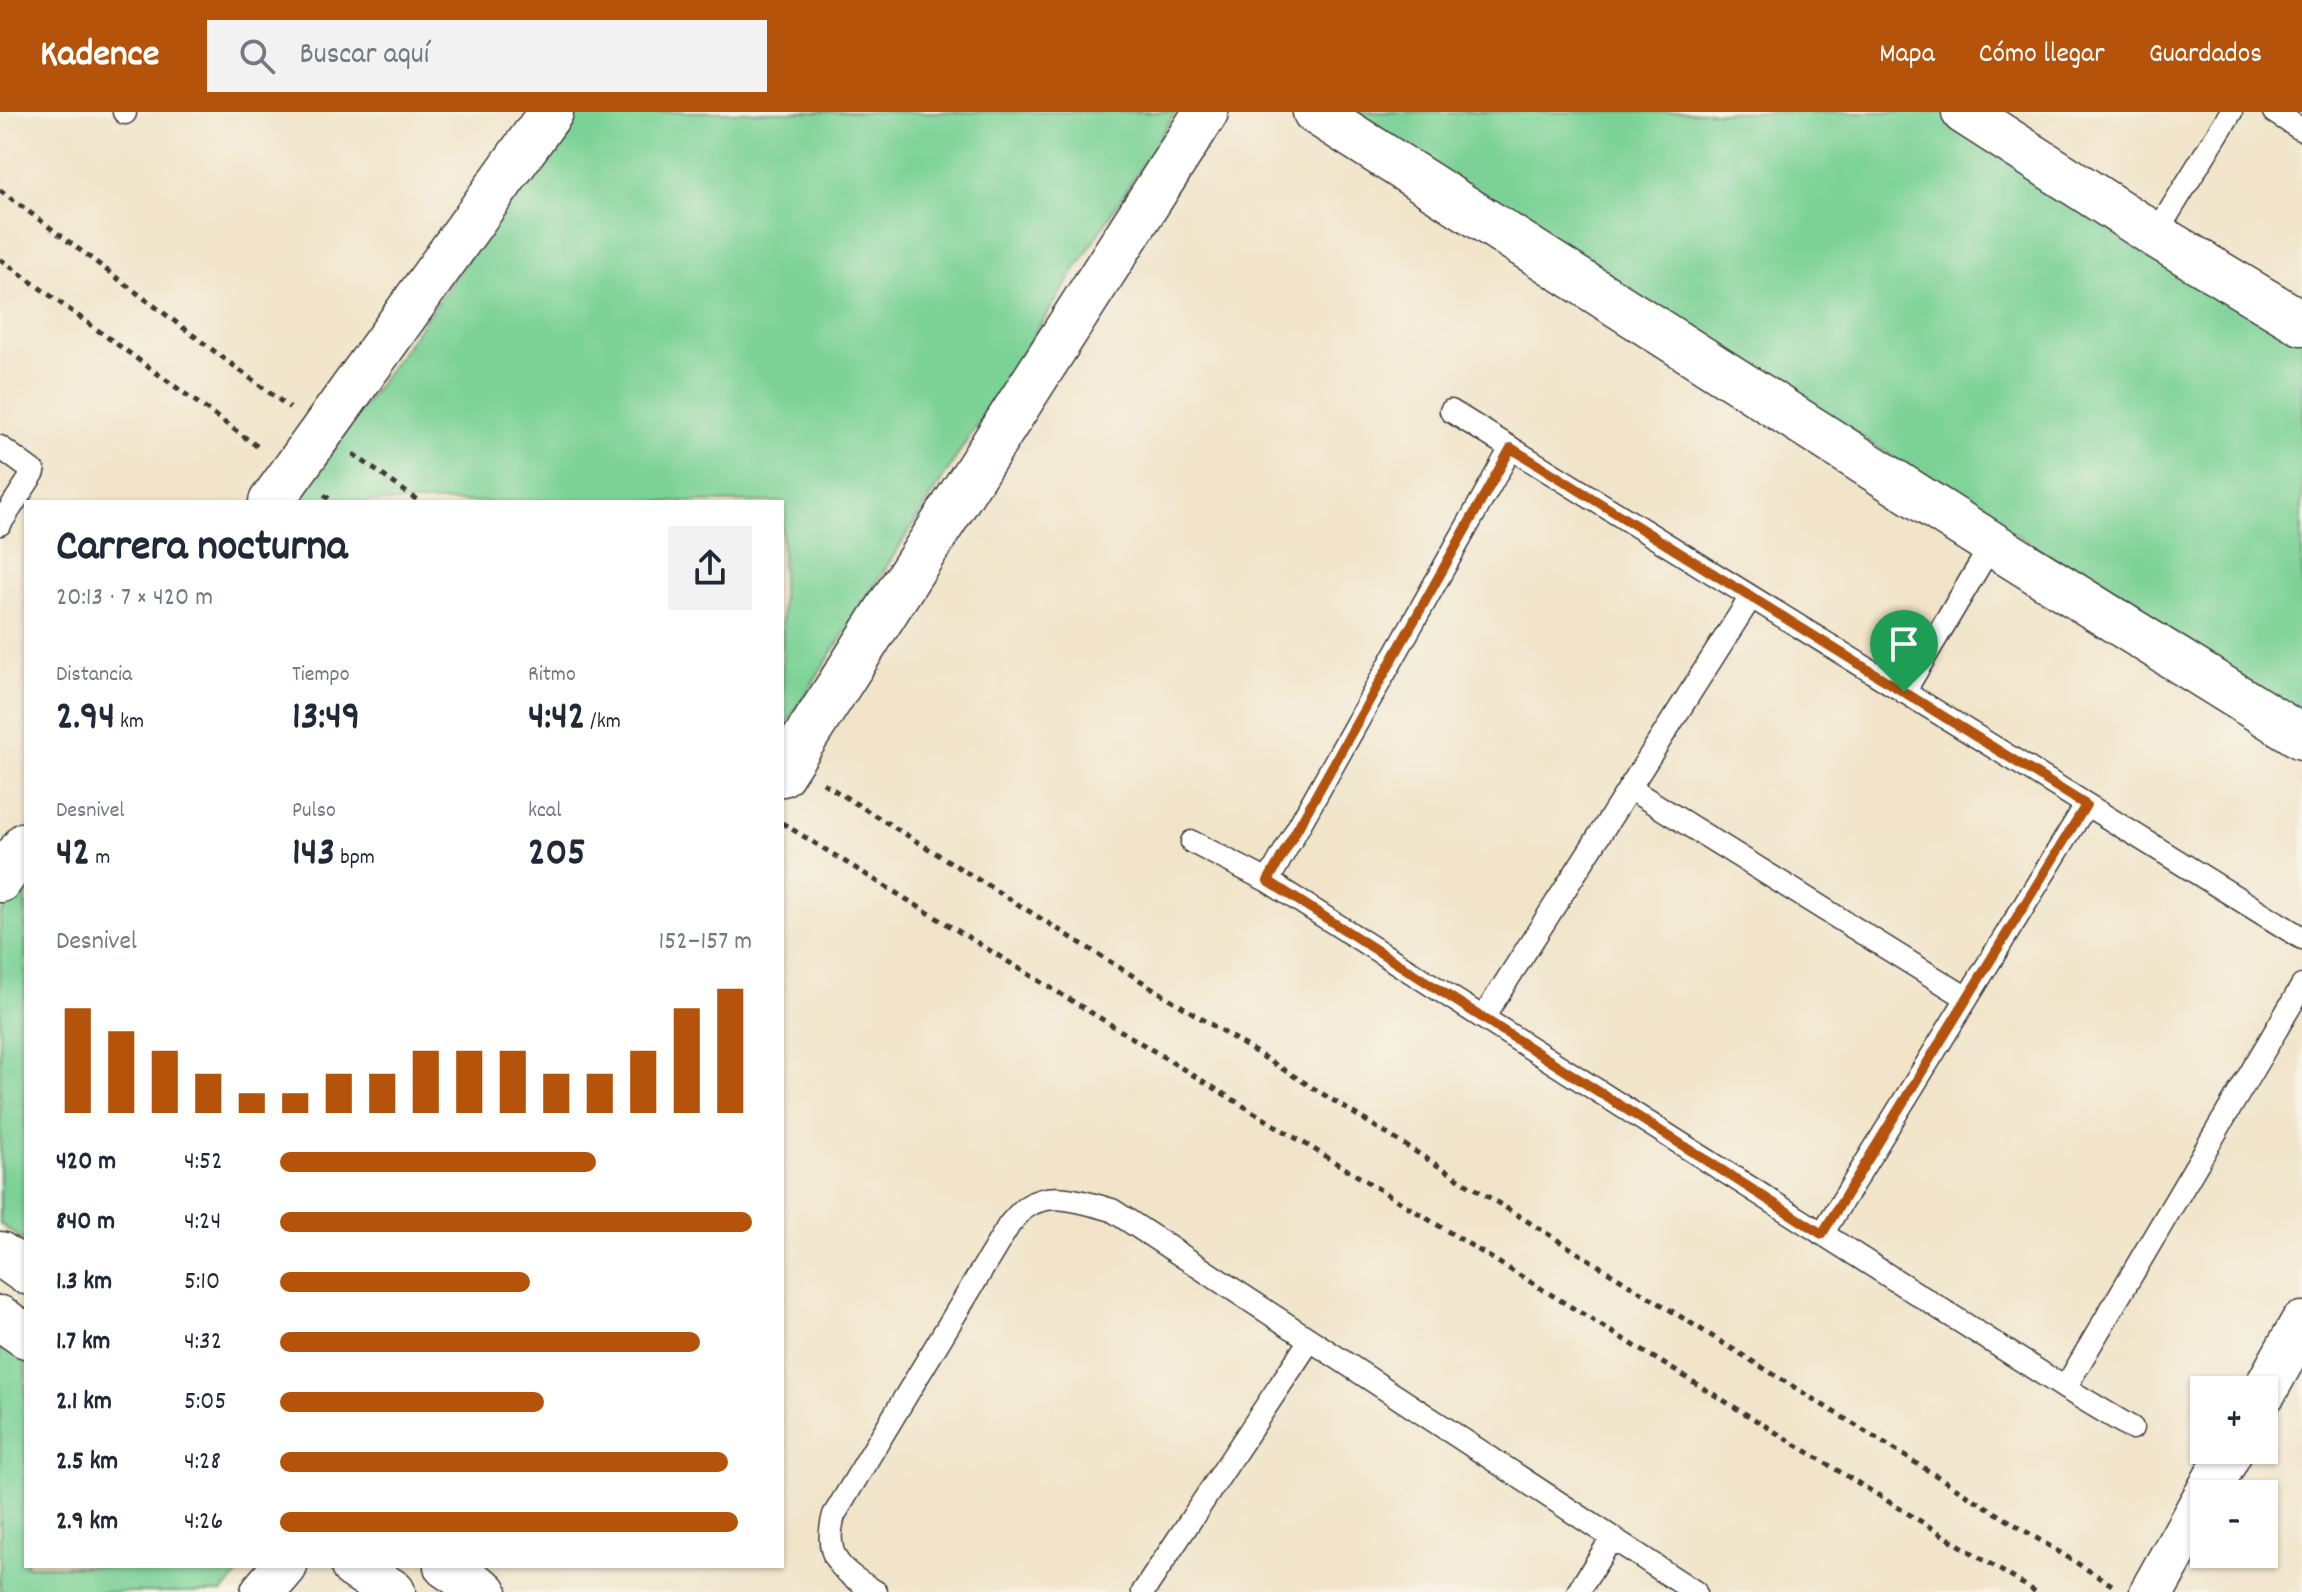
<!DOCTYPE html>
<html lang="es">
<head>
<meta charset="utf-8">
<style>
  :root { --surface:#fff; --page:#f2f2f3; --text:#1f2937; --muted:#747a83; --accent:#b45309 }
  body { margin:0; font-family:Dekko,sans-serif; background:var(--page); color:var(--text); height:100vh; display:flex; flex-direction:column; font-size:30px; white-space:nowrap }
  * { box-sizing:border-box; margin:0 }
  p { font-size:26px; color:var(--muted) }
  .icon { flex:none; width:44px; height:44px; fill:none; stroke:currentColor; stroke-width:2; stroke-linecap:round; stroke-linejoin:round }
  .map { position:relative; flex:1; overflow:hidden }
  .details { position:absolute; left:24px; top:388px; width:760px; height:1068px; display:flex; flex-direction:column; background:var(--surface); border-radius:0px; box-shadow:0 2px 6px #0004 }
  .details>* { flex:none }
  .fabs { position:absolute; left:2190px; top:1264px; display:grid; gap:16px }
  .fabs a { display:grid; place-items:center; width:88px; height:88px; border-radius:0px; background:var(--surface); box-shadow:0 2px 6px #0004; font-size:40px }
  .pin { position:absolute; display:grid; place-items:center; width:68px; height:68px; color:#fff; margin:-82px -34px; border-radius:50% 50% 50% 0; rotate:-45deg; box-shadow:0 0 8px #0007 }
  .pin .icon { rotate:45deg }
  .round { display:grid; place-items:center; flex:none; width:84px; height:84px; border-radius:0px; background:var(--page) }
  .overview { display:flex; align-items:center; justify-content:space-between; height:136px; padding:0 32px }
  h1 { font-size:44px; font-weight:700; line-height:60px }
  .figures { display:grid; grid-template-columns:repeat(3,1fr); gap:12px; height:136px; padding:8px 32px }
  .figures div { display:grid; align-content:center }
  .figures b { font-size:40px; font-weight:700 }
  .figures small { font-size:22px; font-weight:400 }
  .figures p { font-size:22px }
  .chart { height:224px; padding:16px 32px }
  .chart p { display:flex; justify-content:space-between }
  .chart svg { width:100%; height:144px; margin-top:8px; stroke:var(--accent); stroke-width:6 }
  ul { padding:0 32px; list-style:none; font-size:26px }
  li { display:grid; grid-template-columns:128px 96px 1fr; align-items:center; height:60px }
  li i { height:20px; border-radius:10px; background:var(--accent) }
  header { display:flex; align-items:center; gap:48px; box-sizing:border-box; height:112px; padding:0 40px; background:var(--accent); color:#fff }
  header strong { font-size:38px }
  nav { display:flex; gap:44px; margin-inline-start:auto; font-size:28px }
  .search { width:560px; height:72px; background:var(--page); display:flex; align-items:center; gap:20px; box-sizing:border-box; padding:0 28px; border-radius:0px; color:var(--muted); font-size:30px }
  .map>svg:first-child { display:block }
</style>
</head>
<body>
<header>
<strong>Kadence</strong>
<div class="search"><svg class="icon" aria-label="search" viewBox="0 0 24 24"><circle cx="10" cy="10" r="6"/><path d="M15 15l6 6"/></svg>Buscar aquí</div>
<nav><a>Mapa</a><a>Cómo llegar</a><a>Guardados</a></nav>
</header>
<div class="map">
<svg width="2302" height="1480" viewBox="0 0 2302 1480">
  <rect width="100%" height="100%" fill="#f7f3e8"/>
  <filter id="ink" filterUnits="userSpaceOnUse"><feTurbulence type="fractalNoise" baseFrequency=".0125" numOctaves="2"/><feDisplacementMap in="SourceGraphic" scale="16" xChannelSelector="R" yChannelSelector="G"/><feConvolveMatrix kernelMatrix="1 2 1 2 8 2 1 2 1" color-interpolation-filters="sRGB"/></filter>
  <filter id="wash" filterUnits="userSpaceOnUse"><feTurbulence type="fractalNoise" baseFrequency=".006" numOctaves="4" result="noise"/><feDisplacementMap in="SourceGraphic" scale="32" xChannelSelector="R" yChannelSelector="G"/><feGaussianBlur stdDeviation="1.8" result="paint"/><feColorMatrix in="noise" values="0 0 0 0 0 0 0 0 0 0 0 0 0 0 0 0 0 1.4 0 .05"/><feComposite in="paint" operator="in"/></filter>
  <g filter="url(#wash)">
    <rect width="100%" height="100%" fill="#f1e4c9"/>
    <path fill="#7cd296" stroke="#4c7759" stroke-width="2" d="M573 0H1176L782 619V390H295Z
      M1346 0H1957L2302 209V603Z
      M26 767V1130L0 1112V803Z
      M0 1203 26 1222V1454H246L222 1480H0Z"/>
  </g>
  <g filter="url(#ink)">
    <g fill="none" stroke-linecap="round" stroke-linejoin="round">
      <defs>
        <path id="service" d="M124 0 125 1
          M2274 0 2302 18
          M2155 123 2231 0
          M1451 299 2302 826
          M0 335 34 360 0 412
          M1904 580 1992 432
          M1629 676 1967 886
          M1192 730 1268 769 2065 1276 2132 1316
          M1268 769 1511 336
          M1483 906 1751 485
          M1822 1122 2086 693
          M2065 1276 2302 874
          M876 1480C842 1459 822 1446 834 1403L1009 1113C1014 1107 1021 1098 1028 1094 1053 1078 1086 1091 1112 1098L1695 1480
          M1143 1480 1310 1228
          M1578 1480 1612 1426"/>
        <path id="minor" d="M1315 0 1992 432 2302 625
          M1964 0 2155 123 2302 211
          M271 390 551 0
          M782 662 1206 0
          M0 768 26 732
          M0 1142 26 1160
          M0 1206 26 1224
          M2264 1280 2302 1212
          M2207 1382 2231 1338
          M353 1454 393 1480
          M446 1454 485 1480
          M263 1480 285 1454
          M2152 1480 2204 1387"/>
      </defs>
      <use href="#service" stroke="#3c3a36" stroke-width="25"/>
      <use href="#minor" stroke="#3c3a36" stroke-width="47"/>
      <path stroke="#3c3a36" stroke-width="5" stroke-dasharray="6 6" stroke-linecap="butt" d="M0 78 290 296
        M0 147 261 337
        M353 342 420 390
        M324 383 334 390
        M823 671 2112 1473
        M782 711 2036 1480"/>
      <use href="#service" stroke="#fff" stroke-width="22"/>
      <use href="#minor" stroke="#fff" stroke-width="44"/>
    </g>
  </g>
  <g fill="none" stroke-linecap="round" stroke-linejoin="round" filter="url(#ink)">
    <defs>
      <path id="route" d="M1511 336 2086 693 1822 1122 1268 769Z"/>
    </defs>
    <use href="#route" stroke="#fff" stroke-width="16"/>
    <use href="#route" stroke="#b45309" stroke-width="10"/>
  </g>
</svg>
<div class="fabs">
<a>+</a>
<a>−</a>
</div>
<div class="pin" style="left:1904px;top:580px;background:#1e9e55"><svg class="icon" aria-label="arrive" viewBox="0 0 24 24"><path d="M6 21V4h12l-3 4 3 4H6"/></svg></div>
<section class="details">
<div class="overview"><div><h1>Carrera nocturna</h1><p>20:13 · 7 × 420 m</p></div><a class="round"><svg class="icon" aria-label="share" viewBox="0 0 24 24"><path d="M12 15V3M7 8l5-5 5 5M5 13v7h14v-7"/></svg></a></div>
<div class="figures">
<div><p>Distancia</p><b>2.94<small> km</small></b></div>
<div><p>Tiempo</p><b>13:49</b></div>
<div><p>Ritmo</p><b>4:42<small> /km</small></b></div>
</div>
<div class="figures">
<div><p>Desnivel</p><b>42<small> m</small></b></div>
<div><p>Pulso</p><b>143<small> bpm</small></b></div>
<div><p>kcal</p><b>205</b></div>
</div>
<div class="chart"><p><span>Desnivel</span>152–157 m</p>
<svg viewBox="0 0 160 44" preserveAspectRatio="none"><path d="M5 44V12M15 44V19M25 44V25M35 44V32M45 44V38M55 44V38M65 44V32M75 44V32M85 44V25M95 44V25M105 44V25M115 44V32M125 44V32M135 44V25M145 44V12M155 44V6"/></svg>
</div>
<ul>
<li><b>420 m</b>4:52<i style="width:67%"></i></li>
<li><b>840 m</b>4:24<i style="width:100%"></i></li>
<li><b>1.3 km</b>5:10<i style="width:53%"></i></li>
<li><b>1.7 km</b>4:32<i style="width:89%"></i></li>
<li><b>2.1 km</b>5:05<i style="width:56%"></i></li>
<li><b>2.5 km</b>4:28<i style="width:95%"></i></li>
<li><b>2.9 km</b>4:26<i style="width:97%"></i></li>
</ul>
</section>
</div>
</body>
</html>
